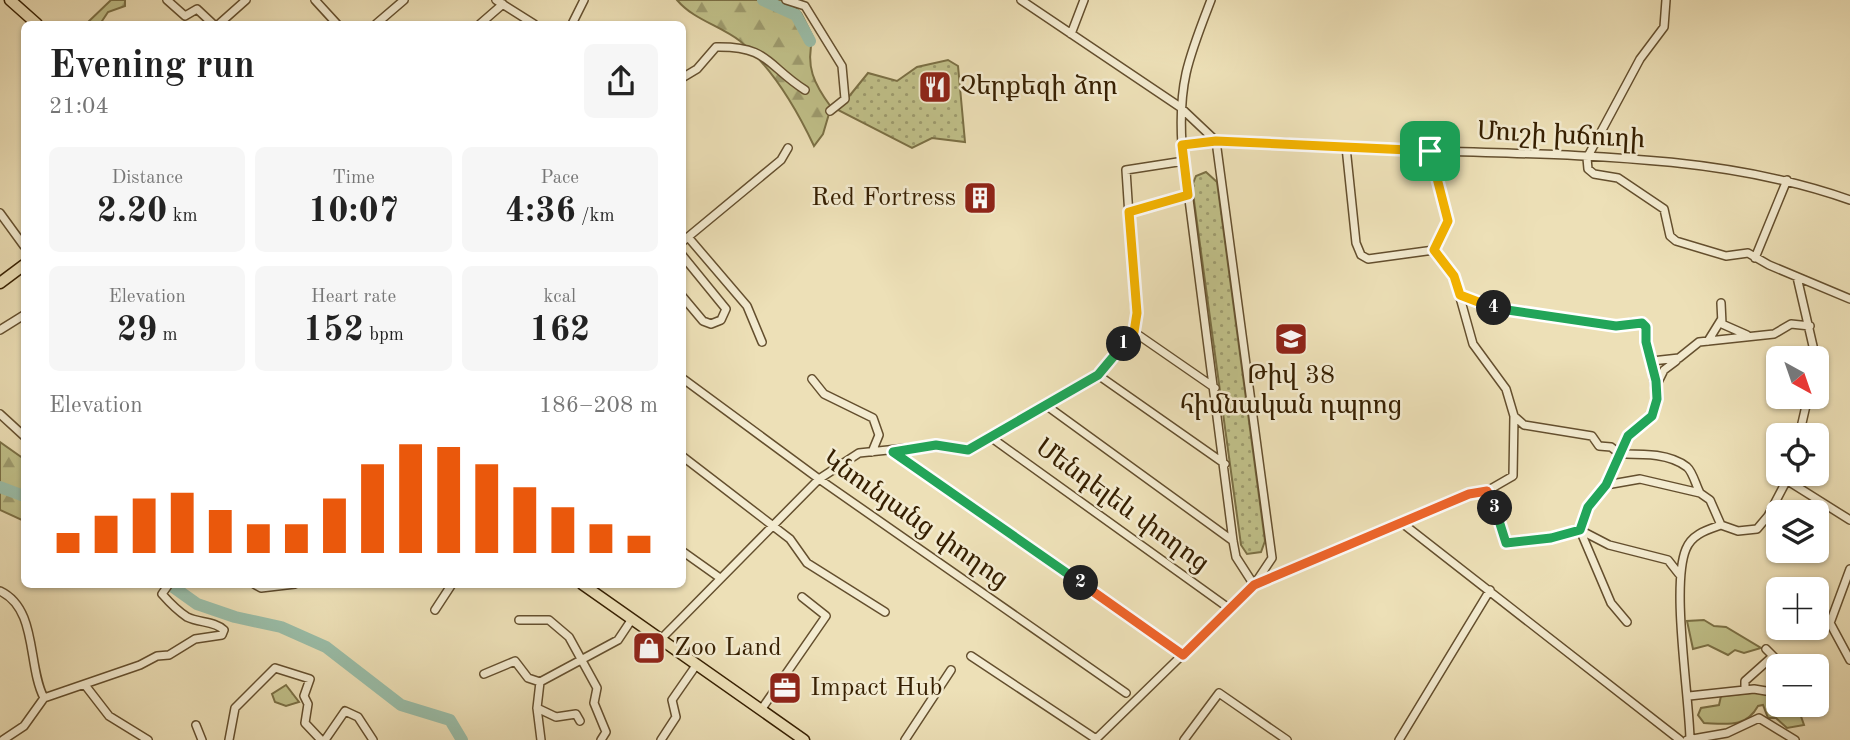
<!DOCTYPE html>
<html lang="en">
<head>
<meta charset="utf-8">
<style>
  :root { --surface:#fff; --page:#f6f6f6; --text:#222; --muted:#767676; --accent:#ea580c }
  body { margin:0; font-family:"Old Standard TT","Noto Serif Armenian",serif; background:var(--page); color:var(--text); height:100vh; display:flex; flex-direction:column; font-size:26px; white-space:nowrap }
  * { box-sizing:border-box; margin:0 }
  p { font-size:23px; color:var(--muted) }
  .icon { flex:none; width:38px; height:38px; fill:none; stroke:currentColor; stroke-width:2; stroke-linecap:round; stroke-linejoin:round }
  .map { position:relative; flex:1; overflow:hidden }
  .details { position:absolute; left:21px; top:21px; width:665px; height:567px; display:flex; flex-direction:column; background:var(--surface); border-radius:10px; box-shadow:0 2px 5px #0004 }
  .details>* { flex:none }
  .needle { width:46px; rotate:140deg }
  .controls { position:absolute; left:1766px; top:346px; display:grid; gap:14px }
  .controls a { display:grid; place-items:center; width:63px; height:63px; border-radius:10px; background:var(--surface); box-shadow:0 2px 5px #0004; font-size:35px }
  .pin { position:absolute; display:grid; place-items:center; width:60px; height:60px; color:#fff; margin:-30px; border-radius:14px; box-shadow:0 4px 10px #0006 }
  .km { position:absolute; width:35px; height:35px; margin:-18px; border-radius:50%; background:#222; color:#fff; font-size:19px; line-height:35px; text-align:center }
  .round { display:grid; place-items:center; flex:none; width:74px; height:74px; border-radius:10px; background:var(--page) }
  .summary { display:flex; align-items:center; justify-content:space-between; height:119px; padding:0 28px }
  h1 { font-size:38px; font-weight:700; line-height:52px }
  .figures { display:grid; grid-template-columns:repeat(3,1fr); gap:10px; height:119px; padding:7px 28px }
  .figures div { display:grid; align-content:center; border-radius:10px; background:var(--page); text-align:center }
  .figures b { font-size:35px; font-weight:700 }
  .figures small { font-size:19px; font-weight:400 }
  .figures p { font-size:19px }
  .chart { height:196px; padding:14px 28px }
  .chart p { display:flex; justify-content:space-between }
  .chart svg { width:100%; height:126px; margin-top:7px; stroke:var(--accent); stroke-width:6 }
  .map>svg:first-child { display:block }
</style>
</head>
<body>
<div class="map">
<svg width="1850" height="740" viewBox="0 0 1850 740">
  <defs>
    <pattern id="grass-dots" width="8" height="8" patternUnits="userSpaceOnUse" patternTransform="scale(1.75)"><rect width="8" height="8" fill="#c0c089"/><path d="M2 2h.1M6 6h.1" fill="none" stroke="#9d9b6e" stroke-width="1.8" stroke-linecap="round"/></pattern>
    <pattern id="forest-firs" width="22" height="20" patternUnits="userSpaceOnUse" patternTransform="scale(1.75)"><rect width="22" height="20" fill="#c0c089"/><path d="M5 1l3.5 6h-7zM16 11l3.5 6h-7z" fill="#9d9b6e"/></pattern>
  </defs>
  <rect width="100%" height="100%" fill="#ede0b7"/>
  <filter id="stains"><feTurbulence type="fractalNoise" baseFrequency=".00286" numOctaves="4"/><feColorMatrix values="0 0 0 0 .2 0 0 0 0 .09 0 0 0 0 .02 0 0 0 .5 -.17"/></filter>
  <radialGradient id="worn" r=".72"><stop offset=".6" stop-color="#630" stop-opacity="0"/><stop offset="1" stop-color="#630" stop-opacity=".3"/></radialGradient>
  <path fill="url(#grass-dots)" stroke="#7b7045" stroke-width="2" d="M948 60 958 66 965 142 932 138 912 148 838 110 868 73 897 81 917 67Z
    M1206 172 1217 182 1265 541 1261 552 1247 554 1241 545 1192 186 1196 176Z"/>
  <path fill="url(#forest-firs)" stroke="#7b7045" stroke-width="2" d="M111 0H125V6L108 12 100 24H86Z
    M677 0H787L801 13 813 37C805 66 814 84 831 107L823 134 814 146C796 108 773 68 740 41 719 25 694 20 677 0Z
    M0 442 24 459V521L0 510Z
    M286 685 299 702 286 706 275 702 272 694Z"/>
  <path fill="#c0c089" stroke="#7b7045" stroke-width="2" d="M1704 620 1714 626 1726 627 1761 648 1744 653 1735 650 1728 655 1708 645 1693 649 1687 621Z
    M1761 692 1778 695V705H1797L1804 725 1787 728 1776 718H1768L1763 705 1758 706C1746 728 1727 724 1704 723L1698 715 1701 708 1719 705 1721 696Z"/>
  <g fill="none" stroke-linecap="round" stroke-linejoin="round">
    <path stroke="#9abea9" stroke-width="12" d="M763 0 796 15 810 41
      M0 487 24 496
      M169 584 197 604 235 617 281 627 326 647 401 705 450 720 462 740"/>
    <defs>
      <path id="minor" d="M167 0 185 16 197 9 213 24
        M315 0 337 24
        M496 0 534 24
        M786 0 805 6 842 66 845 99 830 111
        M1021 0 1180 107 1216 141 1272 558 1254 585
        M1211 0C1189 57 1178 82 1182 145L1233 541 1236 557 1254 585
        M1666 0 1664 27 1640 59 1587 158 1588 169 1594 174 1618 178 1664 209 1670 236 1676 241 1726 256 1748 253 1769 265 1850 299
        M219 24 246 0
        M376 24 404 0
        M480 24 503 4
        M572 24 584 0
        M1071 34 1084 0
        M682 78 697 69 716 47C769 46 766 65 805 90
        M1182 145C1257 137 1334 147 1410 150 1554 156 1713 151 1850 200
        M1346 147 1356 243 1361 255 1368 259 1434 250
        M1430 151 1448 221 1434 250 1454 276 1473 344 1506 389 1514 416 1524 425 1592 436 1599 446 1611 447 1620 454C1641 454 1669 453 1687 467 1693 472 1696 486 1700 493
        M1129 212 1188 195
        M0 213 24 246
        M688 237 747 306 762 342
        M682 242 781 160 788 148
        M682 255 726 309 721 320 711 324 703 321 682 296
        M1755 258 1787 180
        M1797 277 1816 359
        M1460 295 1498 309 1616 326 1635 322 1645 327 1657 399 1652 416 1628 436 1606 485
        M1721 303 1722 324 1747 335
        M0 330 24 315
        M1134 332 1215 388
        M1708 341 1721 320
        M1652 361 1679 358 1699 342 1774 334 1791 324 1810 326
        M1098 375 1225 464
        M682 378 819 479 1126 693
        M812 379 824 394 873 418 879 435 872 452
        M1657 384 1664 370 1676 361
        M1047 406 1233 541
        M0 414 24 436
        M989 436 1230 609
        M1799 436 1808 397
        M893 451 1183 655
        M682 456 790 539 807 563 885 612
        M1788 481 1850 520
        M1487 491 1505 543 1551 538 1580 530 1588 507 1606 485 1640 479 1700 493 1710 500 1721 525
        M1402 523 1680 740
        M682 551 720 578
        M1850 569 1830 623 1850 660
        M254 584 261 588 295 584
        M0 591C38 609 27 665 44 698
        M435 610 452 584
        M519 620H549L569 637 597 688 594 703 606 732 601 740
        M1627 622 1611 603 1580 530 1609 545 1668 560 1679 574
        M661 639 819 479 859 453 936 445 968 450C1013 421 1125 377 1136 322L1126 170 1184 161
        M1766 649 1784 667
        M971 656 1096 739
        M484 674 515 661 528 678 540 682
        M85 685 109 716 148 740
        M1745 690V681L1773 656
        M1689 696 1754 689 1778 693
        M537 708 556 717 576 714 580 721
        M761 710 826 616 802 597
        M196 725 202 740
        M1690 739C1689 694 1671 585 1686 549 1692 534 1707 530 1721 525L1738 531 1757 529 1768 516 1790 474
        M3 740 24 726 44 698 140 665 157 656 169 655 195 639 222 635 224 630C215 621 199 623 187 617 178 611 169 602 162 594L169 584
        M229 740 235 708 275 668 310 679 304 696 308 704 305 723 321 740
        M325 740 345 711 358 717 373 740
        M541 740 537 708 540 682 618 640 632 619
        M661 740 676 717 672 700 697 664
        M905 740 951 670
        M1095 740 1254 585 1469 494 1487 491 1513 476 1514 416
        M1184 740 1219 693 1287 740
        M1399 740 1490 590
        M1687 740 1727 733 1759 718 1795 740"/>
      <path id="major" d="M10 0 37 24
        M0 283 24 265
        M582 584 804 740"/>
    </defs>
    <use href="#minor" stroke="#644f2e" stroke-width="10"/>
    <use href="#major" stroke="#361f01" stroke-width="13"/>
    <use href="#minor" stroke="#f3ebd0" stroke-width="7"/>
    <use href="#major" stroke="#ede0b7" stroke-width="10"/>
  </g>
  <g fill="none" stroke-linecap="round" stroke-linejoin="round">
    <defs>
      <path id="split-1" d="M1124 344 1134 332 1137 313 1129 212 1188 195 1182 145 1216 141 1430 151"/>
      <path id="split-2" d="M1081 583 893 452 936 445 968 450 1098 375 1124 344"/>
      <path id="split-3" d="M1081 583 1183 655 1254 585 1469 494 1487 491 1495 508"/>
      <path id="split-4" d="M1494 308 1616 326 1642 323 1646 327V342L1656 381 1657 399 1652 416 1628 436 1606 485 1588 507 1580 530 1551 538 1506 543 1495 508"/>
      <path id="split-5" d="M1430 151 1448 221 1434 250 1454 276 1460 295 1494 308"/>
    </defs>
    <use href="#split-1" stroke="#fff" stroke-width="14"/>
    <use href="#split-2" stroke="#fff" stroke-width="14"/>
    <use href="#split-3" stroke="#fff" stroke-width="14"/>
    <use href="#split-4" stroke="#fff" stroke-width="14"/>
    <use href="#split-5" stroke="#fff" stroke-width="14"/>
    <use href="#split-1" stroke="#f5b400" stroke-width="9"/>
    <use href="#split-2" stroke="#22a559" stroke-width="9"/>
    <use href="#split-3" stroke="#f0652b" stroke-width="9"/>
    <use href="#split-4" stroke="#22a559" stroke-width="9"/>
    <use href="#split-5" stroke="#f5b400" stroke-width="9"/>
  </g>
  <defs>
    <symbol id="restaurant-square" viewBox="-11 -11 22 22"><rect x="-9" y="-9" width="18" height="18" rx="4" fill="#8f2418" stroke="#f3ebd0"/><path d="M-5-6h1v4h1v-4h1v4h1v-4h1v5L-1.5 .5V6h-2V.5L-5-1ZM5-6V6H3V1.5H1.5Q1.5-4 5-6Z" fill="#fff"/></symbol>
    <symbol id="building-square" viewBox="-11 -11 22 22"><rect x="-9" y="-9" width="18" height="18" rx="4" fill="#8f2418" stroke="#f3ebd0"/><path d="M-4-6H4V6H1V3H-1V6H-4ZM-2.5-4.3h1.7v1.8h-1.7ZM.8-4.3h1.7v1.8H.8ZM-2.5-1h1.7V.8h-1.7ZM.8-1h1.7V.8H.8Z" fill="#fff"/></symbol>
    <symbol id="school-square" viewBox="-11 -11 22 22"><rect x="-9" y="-9" width="18" height="18" rx="4" fill="#8f2418" stroke="#f3ebd0"/><path d="M0-5L7-2L0 1L-7-2ZM-4 1L0 2.5L4 1V4Q0 6-4 4Z" fill="#fff"/></symbol>
    <symbol id="shop-square" viewBox="-11 -11 22 22"><rect x="-9" y="-9" width="18" height="18" rx="4" fill="#8f2418" stroke="#f3ebd0"/><path d="M-5-2.5h2.3a2.7 3.5 0 0 1 5.4 0H5L5.5 6h-11ZM-1.5-2.5h3a1.5 2.3 0 0 0-3 0Z" fill="#fff"/></symbol>
    <symbol id="office-square" viewBox="-11 -11 22 22"><rect x="-9" y="-9" width="18" height="18" rx="4" fill="#8f2418" stroke="#f3ebd0"/><path d="M-6-3h4V-5.5h4V-3h4V5H-6ZM-1-4.5V-3h2v-1.5ZM-6 0V1H6V0Z" fill="#fff"/></symbol>
  </defs>
  <g fill-rule="evenodd">
    <use href="#restaurant-square" x="916" y="68" width="38" height="38"/>
    <use href="#building-square" x="961" y="179" width="38" height="38"/>
    <use href="#school-square" x="1272" y="320" width="38" height="38"/>
    <use href="#shop-square" x="630" y="629" width="38" height="38"/>
    <use href="#office-square" x="766" y="669" width="38" height="38"/>
  </g>
  <g text-anchor="middle" dominant-baseline="central" stroke-width="5" stroke-linejoin="round" paint-order="stroke">
    <g font-size="26" fill="#361f01" stroke="#f3ebd0" text-anchor="start">
      <text x="960" y="87">Չերքեզի ձոր</text>
      <text x="956" y="198" text-anchor="end">Red Fortress</text>
      <text x="1291" y="376" text-anchor="middle">Թիվ 38<tspan x="1291" dy="30">հիմնական դպրոց</tspan></text>
      <text x="674" y="648">Zoo Land</text>
      <text x="810" y="688">Impact Hub</text>
    </g>
    <g font-size="26" fill="#361f01" stroke="#f3ebd0">
      <text transform="translate(1561 136) rotate(3)">Մուշի խճուղի</text>
      <text transform="translate(1122 506) rotate(36)">Մենդելեև փողոց</text>
      <text transform="translate(915 520) rotate(35)">Կնունյանց փողոց</text>
    </g>
  </g>
  <rect width="100%" height="100%" filter="url(#stains)"/>
  <rect width="100%" height="100%" fill="url(#worn)"/>
</svg>
<div class="controls">
<a><svg class="needle" viewBox="-14 -14 28 28"><path d="M0-13l5 13h-10z" fill="#e53935"/><path d="M0 13l5-13h-10z" fill="#767676"/></svg></a>
<a><svg class="icon" aria-label="locate" viewBox="0 0 24 24"><circle cx="12" cy="12" r="6"/><path d="M12 2v4M12 18v4M2 12h4M18 12h4"/></svg></a>
<a><svg class="icon" aria-label="layers" viewBox="0 0 24 24"><path d="M12 4l9 5-9 5-9-5zM3 14l9 5 9-5"/></svg></a>
<a>+</a>
<a>−</a>
</div>
<div class="pin" style="left:1430px;top:151px;background:#1e9e55"><svg class="icon" aria-label="arrive" viewBox="0 0 24 24"><path d="M6 21V4h12l-3 4 3 4H6"/></svg></div>
<b class="km" style="left:1124px;top:344px">1</b>
<b class="km" style="left:1081px;top:583px">2</b>
<b class="km" style="left:1495px;top:508px">3</b>
<b class="km" style="left:1494px;top:308px">4</b>
<section class="details">
<div class="summary"><div><h1>Evening run</h1><p>21:04</p></div><a class="round"><svg class="icon" aria-label="share" viewBox="0 0 24 24"><path d="M12 15V3M7 8l5-5 5 5M5 13v7h14v-7"/></svg></a></div>
<div class="figures">
<div><p>Distance</p><b>2.20<small> km</small></b></div>
<div><p>Time</p><b>10:07</b></div>
<div><p>Pace</p><b>4:36<small> /km</small></b></div>
</div>
<div class="figures">
<div><p>Elevation</p><b>29<small> m</small></b></div>
<div><p>Heart rate</p><b>152<small> bpm</small></b></div>
<div><p>kcal</p><b>162</b></div>
</div>
<div class="chart"><p><span>Elevation</span>186–208 m</p>
<svg viewBox="0 0 160 44" preserveAspectRatio="none"><path d="M5 44V37M15 44V31M25 44V25M35 44V23M45 44V29M55 44V34M65 44V34M75 44V25M85 44V13M95 44V6M105 44V7M115 44V13M125 44V21M135 44V28M145 44V34M155 44V38"/></svg>
</div>
</section>
</div>
</body>
</html>
